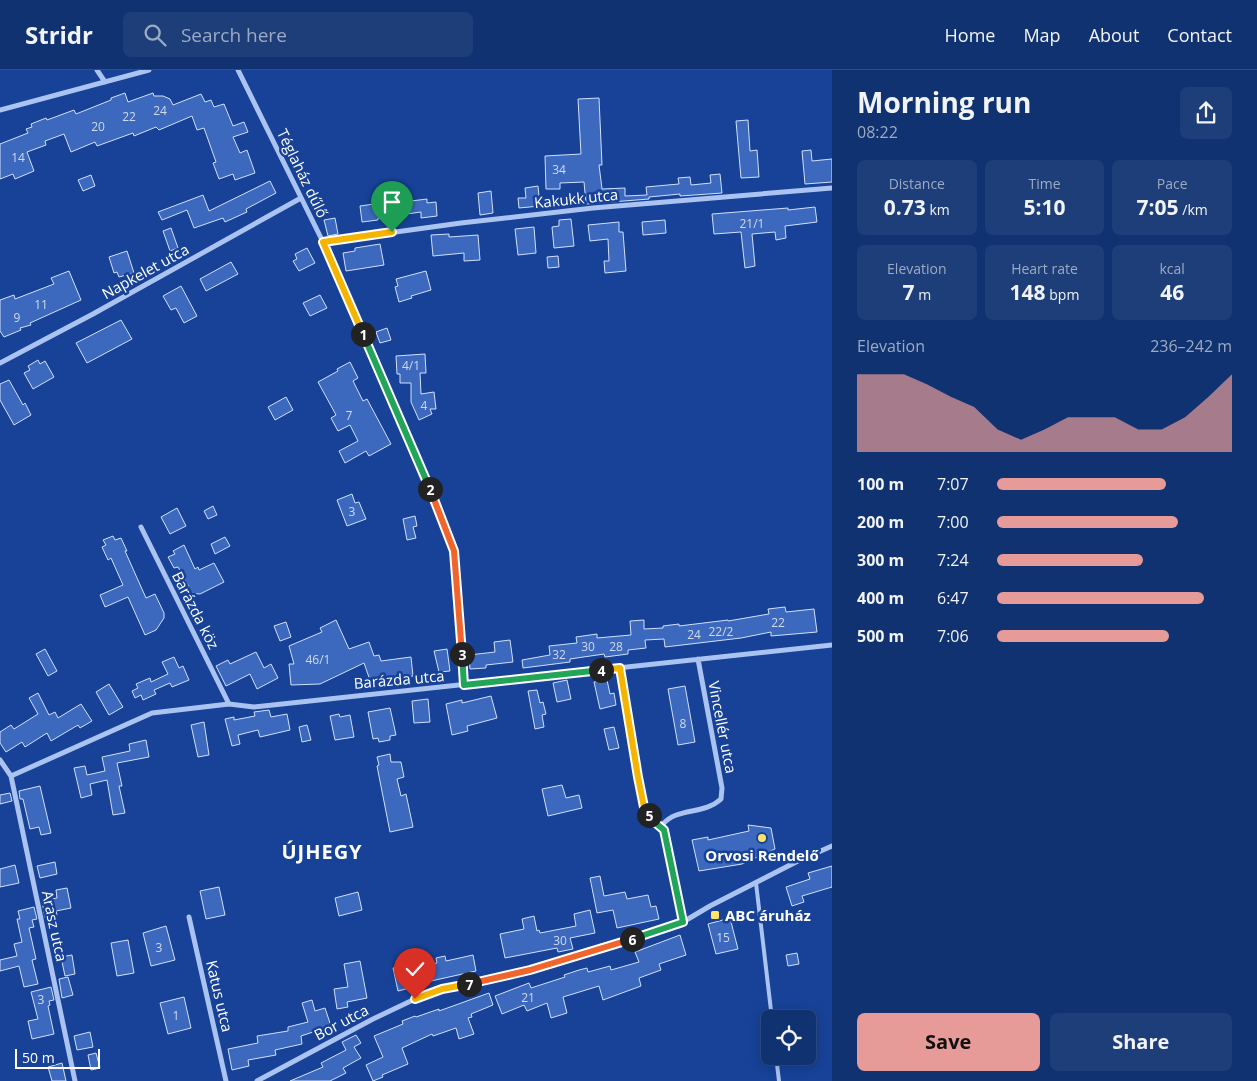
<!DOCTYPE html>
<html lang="en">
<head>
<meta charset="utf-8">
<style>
  :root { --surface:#113271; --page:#1e3e79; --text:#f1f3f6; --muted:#9caac3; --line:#304d84; --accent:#e69b98 }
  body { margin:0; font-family:"Open Sans",sans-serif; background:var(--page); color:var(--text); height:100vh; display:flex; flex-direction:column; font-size:19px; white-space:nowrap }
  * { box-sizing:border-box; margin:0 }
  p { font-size:16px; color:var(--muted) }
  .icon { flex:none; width:28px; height:28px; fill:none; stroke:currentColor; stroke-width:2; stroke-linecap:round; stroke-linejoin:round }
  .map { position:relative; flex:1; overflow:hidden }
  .panel { display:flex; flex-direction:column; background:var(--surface); width:425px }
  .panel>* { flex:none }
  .fabs { position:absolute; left:761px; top:940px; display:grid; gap:10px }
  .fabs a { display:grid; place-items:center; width:55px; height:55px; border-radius:8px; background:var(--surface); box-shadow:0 2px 12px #0003,0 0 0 1px var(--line); font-size:25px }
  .scale { position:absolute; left:15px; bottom:12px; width:85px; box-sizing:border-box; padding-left:5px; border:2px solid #fff; border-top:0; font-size:14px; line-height:18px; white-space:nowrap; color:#fff; -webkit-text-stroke:4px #174297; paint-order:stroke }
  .pin { position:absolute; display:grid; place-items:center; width:42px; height:42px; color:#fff; margin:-51px -21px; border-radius:50% 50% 50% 0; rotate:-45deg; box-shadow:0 0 5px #0007 }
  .pin .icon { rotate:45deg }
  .km { position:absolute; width:25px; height:25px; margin:-12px; border-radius:50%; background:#222; color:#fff; font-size:14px; line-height:25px; text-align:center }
  .round { display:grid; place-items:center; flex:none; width:52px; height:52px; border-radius:8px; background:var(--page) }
  .headline { display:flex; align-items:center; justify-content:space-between; height:85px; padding:0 25px }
  h1 { font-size:28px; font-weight:700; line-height:38px }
  .metrics { display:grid; grid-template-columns:repeat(3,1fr); gap:8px; height:85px; padding:5px 25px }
  .metrics div { display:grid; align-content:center; border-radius:8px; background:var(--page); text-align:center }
  .metrics b { font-size:21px; font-weight:700 }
  .metrics small { font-size:14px; font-weight:400 }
  .metrics p { font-size:14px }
  .chart { height:140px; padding:10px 25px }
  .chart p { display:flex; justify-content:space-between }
  .chart svg { width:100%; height:90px; margin-top:5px; fill:var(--accent); opacity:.7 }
  .button { display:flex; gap:10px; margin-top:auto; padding:10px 25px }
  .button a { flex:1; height:58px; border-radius:8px; background:var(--accent); color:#111; font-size:20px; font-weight:700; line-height:58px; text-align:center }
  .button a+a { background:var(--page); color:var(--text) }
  ul { padding:0 25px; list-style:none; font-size:16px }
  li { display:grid; grid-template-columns:80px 60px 1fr; align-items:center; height:38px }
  li i { height:12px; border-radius:6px; background:var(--accent) }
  header { display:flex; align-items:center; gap:30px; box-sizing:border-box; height:70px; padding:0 25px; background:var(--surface); border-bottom:1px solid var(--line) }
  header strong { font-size:24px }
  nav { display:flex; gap:28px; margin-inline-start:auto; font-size:18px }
  .search { width:350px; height:45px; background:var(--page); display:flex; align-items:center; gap:12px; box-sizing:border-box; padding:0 18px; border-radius:8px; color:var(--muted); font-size:19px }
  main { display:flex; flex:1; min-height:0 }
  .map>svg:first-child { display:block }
</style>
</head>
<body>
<header>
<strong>Stridr</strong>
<div class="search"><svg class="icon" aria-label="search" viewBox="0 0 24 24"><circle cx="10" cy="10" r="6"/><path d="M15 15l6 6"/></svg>Search here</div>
<nav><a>Home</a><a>Map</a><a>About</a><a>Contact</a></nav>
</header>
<main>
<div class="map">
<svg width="832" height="1011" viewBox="0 0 832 1011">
  <rect width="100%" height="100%" fill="#174297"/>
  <path fill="#3c69bd" stroke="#d1e0fc" d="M125 23 128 32 153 23 154 26H163L170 29 173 35 201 24 205 32 211 30 214 37 224 34 233 56 244 52 248 62 233 67 240 83 247 80 255 103 235 110 233 104 219 109 213 93 216 92 204 58 197 60 192 46 159 60 156 57 134 66 133 63 97 76 95 72 71 82 64 64 45 71 46 75 27 82 34 101 15 109 13 104 0 109V74L28 63 26 59 32 57 31 54 46 48 47 50 74 40 76 44 111 30V28Z
    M599 28 602 95H599L602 119 625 118V126L647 125 646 117 679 114 678 108 690 107 691 115 711 113 710 105 720 104 722 123 680 126V124L649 127V129L586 134 584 112 560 113V119H546L545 86 581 84 578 29Z
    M748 50 750 81 757 80 759 107 741 108 736 51Z
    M811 80 812 91 832 89V112L805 114 802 81Z
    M91 105 95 116 83 121 78 110Z
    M270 111 276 123 246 139 247 142 225 152 223 148 194 158 187 140 162 150 158 142 203 125 209 141Z
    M538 116 540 136 519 138 518 128H526L525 118Z
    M491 121 493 143 480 145 478 123Z
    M403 126V132L427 129V133L436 132 437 146 421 148V142L378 148V150L362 152 360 136 388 132 387 128Z
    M815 137 817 152 785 156 786 168 776 170 775 162 752 164 755 196 745 198 741 162 714 164 712 144 788 138V140Z
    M335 148 338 164 328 166 324 150Z
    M571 149 574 176 554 178 552 157 559 156V150Z
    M665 150 666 163 643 165 642 152Z
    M619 152V162H623L626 201 605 203 604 191H609L608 169 590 171 588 155Z
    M534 157 536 183 518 185 515 159Z
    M171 158 178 178 170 181 163 161Z
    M449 164V167L478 165 480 190 464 191V183L433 186 431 165Z
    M380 174 384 195 346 201 343 183 355 181V178Z
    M307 178 315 193 299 201 293 191 297 189 295 184Z
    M127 181 134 203 119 207 117 202 114 203 109 187Z
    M558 186 559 197 548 198 547 187Z
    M231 192 238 204 206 221 200 209Z
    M69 201 81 230 30 253 31 255 20 258 21 260 4 267 0 261V230L14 225 15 229 54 214 51 208Z
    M426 201 431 220 411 226 412 228 399 232 395 217 398 216 396 209Z
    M181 216 197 246 184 253 176 238 171 240 163 226Z
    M320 225 327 238 310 246 303 233Z
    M121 250 132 269 87 293 76 273Z
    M387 258 391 270 380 273 376 262Z
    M425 284 426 303H420L421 324 434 322 436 339H430L432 344 419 350 411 332V313H400V304H397L396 286Z
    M38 290 40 294 45 291 54 307 33 319 24 303 30 300 28 296Z
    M350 292 358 308 353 311 363 331 367 329 391 374 369 386 366 381 345 393 339 381 358 371 350 355 338 361 331 348 336 345 318 312 338 301 337 299Z
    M9 310 23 335 25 333 31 345 14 355 0 330V314Z
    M286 327 293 340 275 350 268 337Z
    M352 424 355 433 359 432 366 449 347 456 337 430Z
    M213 436 217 445 208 449 204 441Z
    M177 438 186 456 170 464 161 447Z
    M415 446 417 456 413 457 416 468 407 470 403 449Z
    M113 466 115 470 121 468 127 481H125L146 528 155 524 164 543V548L156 560 145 565 128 527 105 537 100 525 123 515 111 488 108 490 102 477 106 475 103 470Z
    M225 467 230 476 215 484 211 474Z
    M184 475 195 499 198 497 199 500 214 493 224 512 200 524 188 523V515L178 497 174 498 168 487 175 484 173 481Z
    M785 537 786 542 814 539 817 562 771 566V562L741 568 665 577 664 569 645 570 646 578 628 580V584L605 587 604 584 570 589V592L523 598 522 590 550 585 549 576 577 573 576 567 597 564V568L631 565 630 551 644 550V559L663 558V556L679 554V556L728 550V551L769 544 768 539Z
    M336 550 349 579 369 572 374 586 379 585 381 591 411 587 413 606 371 613 364 593 320 614 291 615 289 594H294L289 576 322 562 320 558Z
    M286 552 291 567 280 571 274 556Z
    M510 570 513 592 486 595V598L470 599 469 585 495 582 494 572Z
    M45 579 57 601 48 606 36 584Z
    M447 579 450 601 439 602 434 581Z
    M256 582 264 598 271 594 278 608 257 619 250 604 226 616 216 596 228 590 230 594Z
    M174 587 179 598 183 596 189 610 172 617 170 613 154 620 156 624 143 630 141 625 135 628 132 621 138 618 136 614 150 608 151 612 168 604 162 592Z
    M567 610 571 629 557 632 553 613Z
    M607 610 610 624 614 623 616 635 600 639 594 612Z
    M109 614 123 637 109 645 96 622Z
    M685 616 695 672 678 675 668 619Z
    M537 620 540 633 543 632 546 644 542 645 544 657 535 659 528 621Z
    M38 623 49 645 55 642 58 648 81 634 92 651 80 658 78 655 51 671 47 663 25 677 22 672 6 682 0 673V662L11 655 14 659 38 644 29 628Z
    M491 626 497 648 467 656 468 661 452 665 446 634 462 630V633Z
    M428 629 430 652 414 653 412 631Z
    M390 638 396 665 390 666V670L379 672 378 668 373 669 368 642Z
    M269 640 271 647 287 644 290 660 260 667 258 660 238 665 240 674 232 676 225 649 234 647V650L255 646 254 642Z
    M339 644 340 647 350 645 354 667 335 670 330 646Z
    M204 652 209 685 198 687 191 655Z
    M307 655 311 670 302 672 299 657Z
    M614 657 619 678 609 680 604 659Z
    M146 670 149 687 117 693 122 716H119L125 743 113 745 107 710 90 714 92 725 81 728 74 698 85 696 87 705 105 701 102 687 130 681 129 674Z
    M390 684 391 692H401L404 707 397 709 401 726 406 724 413 757 390 762 377 696 379 695 377 687Z
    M562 715 566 728 579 725 582 738 548 746 542 719Z
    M40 716 51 763 41 765 39 757 30 759 23 729H20L19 721Z
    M10 723 12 731 0 734V725Z
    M748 755 771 758 775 779 742 794 699 801 692 770 708 767V770L749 761Z
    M55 792 57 804 40 808 37 796Z
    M15 795 19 813 0 817V799Z
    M832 796V817L802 826 804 832 792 836 786 817 810 809 808 803Z
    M600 806 604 826 625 822 627 829 648 825 651 837 656 836 659 849 617 858 613 840 597 843 590 808Z
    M219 817 225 845 206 849 200 821Z
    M67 818 71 838 56 841 57 845 45 848 42 831 57 828 56 820Z
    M358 822 362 840 339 846 335 828Z
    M34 837 37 849 32 850 34 857 29 858 36 889 32 890 38 914 24 917 19 896 0 901V890L17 886 14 874 22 872 17 849H20L18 841Z
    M590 840 595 863 570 868 573 879 558 882 557 878 505 888 500 864 524 859 522 849 534 846 537 861 539 860 540 863 576 856 574 844Z
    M730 848 738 879 716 884 708 854Z
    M166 856 175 890 151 896 143 863Z
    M680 865 686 885 659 894 661 900 639 908 641 916 603 930 599 916 563 927 567 943 551 948 547 933 527 941 524 935 502 944 495 926 529 913 531 918 565 907 564 905 579 900 587 898 588 902 610 896 611 900 639 892 635 882Z
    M128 870 134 903 117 906 111 873Z
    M797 883 799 894 788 896 786 885Z
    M72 885 75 904 65 906 61 887Z
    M473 885 476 901 413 915 414 917 398 921 393 898 403 896 404 900 437 893 436 888 445 886 446 891Z
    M360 891 367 928 347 932 348 937 337 939 334 919 348 917 344 894Z
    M68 907 73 925 62 928 59 909Z
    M51 917 54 930 49 931 50 935 48 936 54 964 32 969 28 951 38 949 31 922Z
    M489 923 493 935 471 944 472 947 468 948 474 964 459 969 456 958 433 966 432 964 402 978 408 994 382 1005 383 1007 373 1011 366 995 383 987 374 966 403 954 402 951 415 946 416 947 439 939V941Z
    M184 927 191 958 168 964 160 933Z
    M312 930 315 941 325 938 331 956 301 966 302 974 275 980 276 985 248 990 249 996 232 1000 228 979 258 973 257 966 288 961V957L308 952 302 933Z
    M90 962 93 977 77 980 74 966Z
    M356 965 361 973 354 977 361 988 343 998 346 1003 330 1011H290L323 997 321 993 346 980 342 972Z
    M96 983 100 998 91 1000 88 985Z
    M62 993 66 1011H52L48 997Z"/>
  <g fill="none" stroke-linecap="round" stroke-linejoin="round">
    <path stroke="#aac3f1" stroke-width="2" stroke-dasharray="2.5 4" stroke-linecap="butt" d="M621 605 638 707 644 737 651 749 655 752"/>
    <path stroke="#aac3f1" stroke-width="4" d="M756 813 772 949
      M776 986 779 1011"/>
    <path stroke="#aac3f1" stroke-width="5" d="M97 0 105 12
      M238 0 323 172 442 446 454 481 464 615
      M0 40 149 0
      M323 172 461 153 593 138 832 118
      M0 293 93 244 301 128
      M141 457 229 634
      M0 690 11 706 75 1011
      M11 706 152 643 229 634 254 637 832 575
      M189 847 226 1011
      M683 852 663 754C678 737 704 745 721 729L722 718 698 589
      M257 1011 373 949 415 929 442 919 530 900 683 852 710 836 798 791 832 776"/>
  </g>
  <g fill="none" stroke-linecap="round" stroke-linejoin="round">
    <defs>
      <path id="split-1" d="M363 264 323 172 392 162"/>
      <path id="split-2" d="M363 264 430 419"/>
      <path id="split-3" d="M430 419 454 481 462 584"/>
      <path id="split-4" d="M462 584 464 615 601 600"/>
      <path id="split-5" d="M601 600 620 598 638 707 644 737 649 745"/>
      <path id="split-6" d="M632 869 683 852 664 760 651 749 649 745"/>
      <path id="split-7" d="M469 914 530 900 632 869"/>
      <path id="split-8" d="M415 929 442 919 469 914"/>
    </defs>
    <use href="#split-1" stroke="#fff" stroke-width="10"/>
    <use href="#split-2" stroke="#fff" stroke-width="10"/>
    <use href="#split-3" stroke="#fff" stroke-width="10"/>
    <use href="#split-4" stroke="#fff" stroke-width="10"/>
    <use href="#split-5" stroke="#fff" stroke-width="10"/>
    <use href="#split-6" stroke="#fff" stroke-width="10"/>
    <use href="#split-7" stroke="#fff" stroke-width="10"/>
    <use href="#split-8" stroke="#fff" stroke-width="10"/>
    <use href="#split-1" stroke="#f5b400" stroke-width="6"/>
    <use href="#split-2" stroke="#22a559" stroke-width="6"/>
    <use href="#split-3" stroke="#f0652b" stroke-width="6"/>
    <use href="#split-4" stroke="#22a559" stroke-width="6"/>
    <use href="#split-5" stroke="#f5b400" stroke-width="6"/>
    <use href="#split-6" stroke="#22a559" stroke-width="6"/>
    <use href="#split-7" stroke="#f0652b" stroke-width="6"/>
    <use href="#split-8" stroke="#f5b400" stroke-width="6"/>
  </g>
  <g fill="#ffe36a" stroke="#174297" stroke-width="2">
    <circle cx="762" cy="768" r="5"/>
    <rect x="710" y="840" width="10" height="10" rx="2.5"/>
  </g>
  <g text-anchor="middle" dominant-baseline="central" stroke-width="5" stroke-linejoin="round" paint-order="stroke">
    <g font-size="12" fill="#cedaee">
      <text x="160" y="40">24</text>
      <text x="129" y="46">22</text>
      <text x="98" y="56">20</text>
      <text x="18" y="87">14</text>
      <text x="559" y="99">34</text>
      <text x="752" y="153">21/1</text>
      <text x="41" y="234">11</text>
      <text x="17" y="247">9</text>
      <text x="411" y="295">4/1</text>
      <text x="424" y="335">4</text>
      <text x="349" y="345">7</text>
      <text x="352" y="441">3</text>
      <text x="778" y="552">22</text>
      <text x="721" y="561">22/2</text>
      <text x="694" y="564">24</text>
      <text x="588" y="576">30</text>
      <text x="616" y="576">28</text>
      <text x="559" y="584">32</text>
      <text x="318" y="589">46/1</text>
      <text x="683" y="653">8</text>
      <text x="723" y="867">15</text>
      <text x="560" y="870">30</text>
      <text x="159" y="877">3</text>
      <text x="528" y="927">21</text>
      <text x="41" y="929">3</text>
      <text x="176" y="945">1</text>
    </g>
    <g font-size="15" fill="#fff" stroke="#174297">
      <text transform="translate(303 103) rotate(64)">Téglaház dűlő</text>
      <text transform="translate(576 128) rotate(-6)">Kakukk utca</text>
      <text transform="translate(145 201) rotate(-29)">Napkelet utca</text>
      <text transform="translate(196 540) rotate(63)">Barázda köz</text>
      <text transform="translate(399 609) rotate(-5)">Barázda utca</text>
      <text transform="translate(723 657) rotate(79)">Vincellér utca</text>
      <text transform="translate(55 856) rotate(78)">Arasz utca</text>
      <text transform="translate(220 926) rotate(77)">Katus utca</text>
      <text transform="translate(341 952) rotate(-28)">Bor utca</text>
    </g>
    <g font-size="15" font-weight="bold" fill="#fff" stroke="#174297">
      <text x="762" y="785">Orvosi Rendelő</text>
      <text x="725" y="845" text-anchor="start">ABC áruház</text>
    </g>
    <g font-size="20" font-weight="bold" letter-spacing="1" fill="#fff" stroke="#174297">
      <text x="322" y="781">ÚJHEGY</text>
    </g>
  </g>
</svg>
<div class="fabs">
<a><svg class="icon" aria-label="locate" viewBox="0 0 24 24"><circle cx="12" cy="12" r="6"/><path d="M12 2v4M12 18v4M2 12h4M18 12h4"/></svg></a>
</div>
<div class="scale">50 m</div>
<div class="pin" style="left:392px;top:162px;background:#1e9e55"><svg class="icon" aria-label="arrive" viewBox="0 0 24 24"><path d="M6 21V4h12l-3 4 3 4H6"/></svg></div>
<div class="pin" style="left:415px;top:929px;background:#d93025"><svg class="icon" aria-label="check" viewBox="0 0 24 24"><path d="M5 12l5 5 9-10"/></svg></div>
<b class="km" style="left:363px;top:264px">1</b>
<b class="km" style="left:430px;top:419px">2</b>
<b class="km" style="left:462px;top:584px">3</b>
<b class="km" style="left:601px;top:600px">4</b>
<b class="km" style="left:649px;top:745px">5</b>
<b class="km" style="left:632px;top:869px">6</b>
<b class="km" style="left:469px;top:914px">7</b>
</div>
<section class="panel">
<div class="headline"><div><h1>Morning run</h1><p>08:22</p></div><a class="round"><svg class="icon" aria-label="share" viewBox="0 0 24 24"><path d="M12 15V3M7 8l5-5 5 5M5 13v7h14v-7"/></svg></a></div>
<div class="metrics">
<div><p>Distance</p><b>0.73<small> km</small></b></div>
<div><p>Time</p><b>5:10</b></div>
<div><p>Pace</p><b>7:05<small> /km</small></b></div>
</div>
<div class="metrics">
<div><p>Elevation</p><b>7<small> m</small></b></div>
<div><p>Heart rate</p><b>148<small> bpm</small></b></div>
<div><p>kcal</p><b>46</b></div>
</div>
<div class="chart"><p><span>Elevation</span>236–242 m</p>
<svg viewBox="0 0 160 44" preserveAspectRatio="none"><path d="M0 44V6L10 6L20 6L30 11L40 17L50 22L60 33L70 38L80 33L90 27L100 27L110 27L120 33L130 33L140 27L150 17L160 6V44z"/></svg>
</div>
<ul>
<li><b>100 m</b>7:07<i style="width:72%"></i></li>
<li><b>200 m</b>7:00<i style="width:77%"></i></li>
<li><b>300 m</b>7:24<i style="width:62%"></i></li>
<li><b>400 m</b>6:47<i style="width:88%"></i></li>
<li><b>500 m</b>7:06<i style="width:73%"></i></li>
</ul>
<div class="button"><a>Save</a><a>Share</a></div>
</section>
</main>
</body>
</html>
